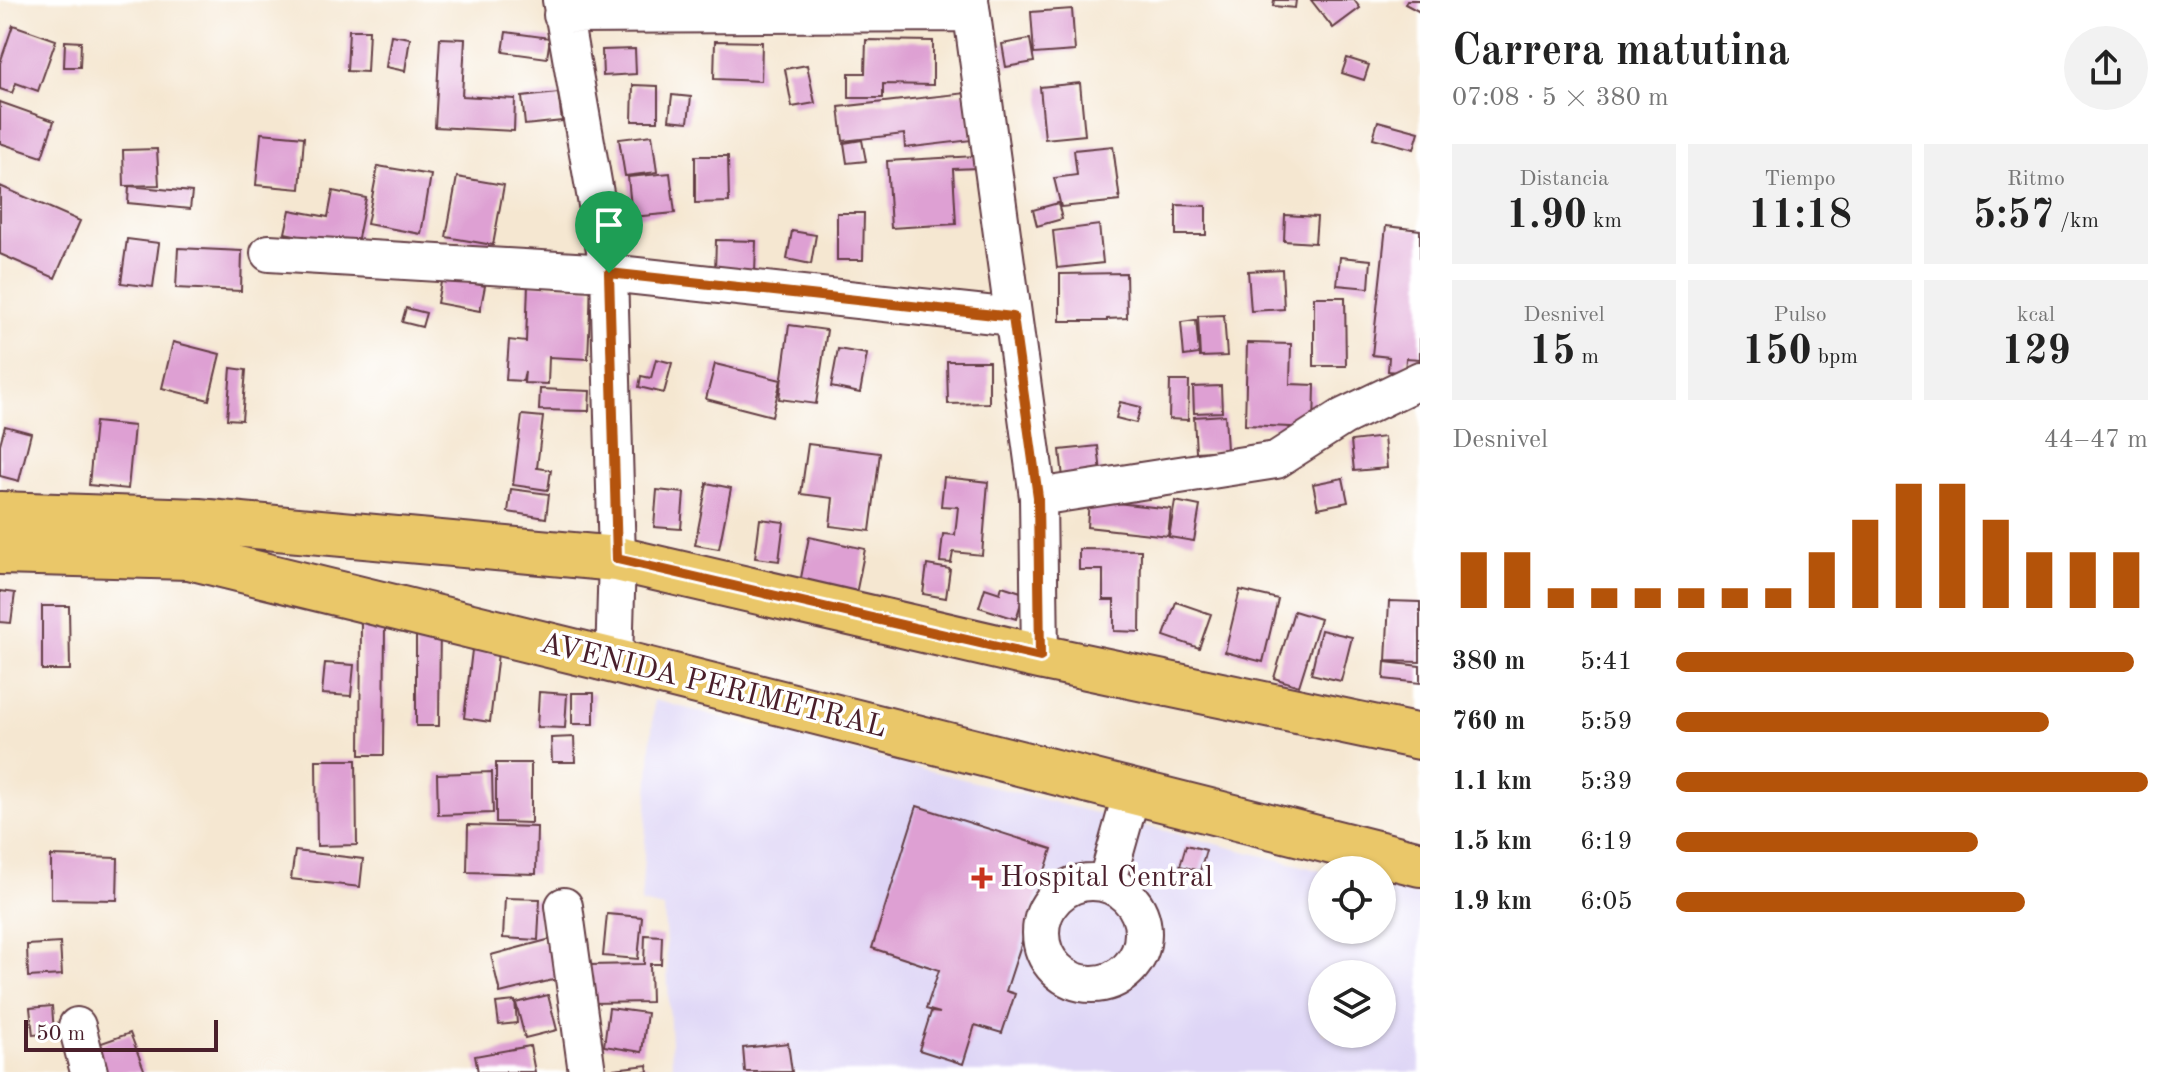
<!DOCTYPE html>
<html lang="es">
<head>
<meta charset="utf-8">
<style>
  :root { --surface:#fff; --page:#f2f2f2; --text:#222; --muted:#767676; --accent:#b45309 }
  body { margin:0; font-family:"Old Standard TT",serif; background:var(--page); color:var(--text); height:100vh; display:flex; flex-direction:column; font-size:30px; white-space:nowrap }
  * { box-sizing:border-box; margin:0 }
  p { font-size:26px; color:var(--muted) }
  .icon { flex:none; width:44px; height:44px; fill:none; stroke:currentColor; stroke-width:2; stroke-linecap:round; stroke-linejoin:round }
  .map { position:relative; flex:1; overflow:hidden }
  .panel { display:flex; flex-direction:column; background:var(--surface); width:760px }
  .panel>* { flex:none }
  .fabs { position:absolute; left:1308px; top:856px; display:grid; gap:16px }
  .fabs a { display:grid; place-items:center; width:88px; height:88px; border-radius:50%; background:var(--surface); box-shadow:0 2px 6px #0004; font-size:40px }
  .scale { position:absolute; left:24px; bottom:20px; width:194px; box-sizing:border-box; padding-left:8px; border:4px solid #4a1f2b; border-top:0; font-size:22px; line-height:28px; white-space:nowrap; color:#4a1f2b; -webkit-text-stroke:6px #fff; paint-order:stroke }
  .pin { position:absolute; display:grid; place-items:center; width:68px; height:68px; color:#fff; margin:-82px -34px; border-radius:50% 50% 50% 0; rotate:-45deg; box-shadow:0 0 8px #0007 }
  .pin .icon { rotate:45deg }
  .round { display:grid; place-items:center; flex:none; width:84px; height:84px; border-radius:42px; background:var(--page) }
  .summary { display:flex; align-items:center; justify-content:space-between; height:136px; padding:0 32px }
  h1 { font-size:44px; font-weight:700; line-height:60px }
  .stats { display:grid; grid-template-columns:repeat(3,1fr); gap:12px; height:136px; padding:8px 32px }
  .stats div { display:grid; align-content:center; border-radius:0px; background:var(--page); text-align:center }
  .stats b { font-size:40px; font-weight:700 }
  .stats small { font-size:22px; font-weight:400 }
  .stats p { font-size:22px }
  .chart { height:224px; padding:16px 32px }
  .chart p { display:flex; justify-content:space-between }
  .chart svg { width:100%; height:144px; margin-top:8px; stroke:var(--accent); stroke-width:6 }
  ul { padding:0 32px; list-style:none; font-size:26px }
  li { display:grid; grid-template-columns:128px 96px 1fr; align-items:center; height:60px }
  li i { height:20px; border-radius:10px; background:var(--accent) }
  main { display:flex; flex:1; min-height:0 }
  .map>svg:first-child { display:block }
</style>
</head>
<body>
<main>
<div class="map">
<svg width="1420" height="1072" viewBox="0 0 1420 1072">
  <rect width="100%" height="100%" fill="#fff"/>
  <filter id="ink" filterUnits="userSpaceOnUse"><feTurbulence type="fractalNoise" baseFrequency=".0125" numOctaves="2"/><feDisplacementMap in="SourceGraphic" scale="16" xChannelSelector="R" yChannelSelector="G"/><feConvolveMatrix kernelMatrix="1 2 1 2 8 2 1 2 1" color-interpolation-filters="sRGB"/></filter>
  <filter id="wash" filterUnits="userSpaceOnUse"><feTurbulence type="fractalNoise" baseFrequency=".006" numOctaves="4" result="noise"/><feDisplacementMap in="SourceGraphic" scale="32" xChannelSelector="R" yChannelSelector="G"/><feGaussianBlur stdDeviation="1.8" result="paint"/><feColorMatrix in="noise" values="0 0 0 0 0 0 0 0 0 0 0 0 0 0 0 0 0 1.4 0 .05"/><feComposite in="paint" operator="in"/></filter>
  <g filter="url(#wash)">
    <rect width="100%" height="100%" fill="#f5e7d1"/>
    <path fill="#ded5f6" fill-rule="evenodd" d="M654 700 1322 871V930H1382V886L1420 896V1072H674L672 1062 664 908 641 903ZM1322 974H1382V1034H1322Z"/>
    <g id="blocks">
      <path fill="#dea0d3" d="M1274 0H1296L1295 8 1273 6Z
        M1311 0H1354L1360 8 1333 28Z
        M1407 0H1420V12L1405 4Z
        M1072 9 1075 51 1034 54 1031 12Z
        M13 25 56 40 38 91 16 83 12 93 0 89V63Z
        M349 30H369L367 72 347 71Z
        M506 32 550 38 547 58 503 52Z
        M391 35 410 38 405 71 386 67Z
        M440 38 465 39 462 96 515 99 514 131 435 127Z
        M1030 39 1034 62 1006 67 1002 44Z
        M866 40 933 41V85L883 84V98H849V73H865Z
        M65 41 81 42 80 67H64Z
        M715 41 762 42 761 81 714 79Z
        M635 49 636 74 603 76 602 50Z
        M1347 58 1369 65 1364 80 1342 73Z
        M807 65 815 103 792 107 785 69Z
        M1080 83 1085 135 1045 139 1040 87Z
        M633 85 658 86V121H632Z
        M558 93 562 121 525 125 522 97Z
        M966 93 972 140 905 148 904 134 843 141 839 107Z
        M672 95 691 97 688 122 669 120Z
        M0 102 54 121 42 157 0 143Z
        M1378 121 1419 132 1414 149 1373 138Z
        M261 133 304 137 300 189 256 185Z
        M652 135 657 172 625 176 619 139Z
        M862 140 866 161 847 163 844 143Z
        M1113 146 1120 201 1061 207 1054 178 1077 175 1074 150Z
        M157 149 159 185 124 186 123 150Z
        M695 156H728L729 202 695 203Z
        M976 156 978 168 953 169 956 224 891 228 887 161Z
        M378 166 431 175 421 234 367 224Z
        M670 173 675 213 632 217 628 177Z
        M457 177 504 185 493 245 446 237Z
        M0 186 80 221 55 278 0 254Z
        M129 186 192 192 190 209 128 203Z
        M333 191 366 198 356 248 285 233 290 210 328 217Z
        M1058 203 1062 219 1037 226 1033 210Z
        M1176 205 1206 206V235H1176Z
        M837 213H864L863 260H837Z
        M1285 215 1317 217 1315 243 1284 241Z
        M1099 225 1103 263 1057 268 1053 231Z
        M1386 226 1420 230V359L1406 358 1405 373 1388 371 1389 357 1372 355Z
        M792 231 816 235 811 264 787 259Z
        M127 239 159 243 153 287 121 283Z
        M716 240 756 241 755 274 715 273Z
        M178 248 242 251 241 291 176 288Z
        M1340 257 1371 260 1369 288 1337 285Z
        M1282 269 1284 309 1251 311 1248 271Z
        M1126 273 1127 318 1107 319V321H1060V274Z
        M442 277 485 286 480 311 437 303Z
        M528 284 591 287 588 359 549 357 548 384 524 383 525 371 523 381 506 380 509 340 526 342Z
        M1314 297H1345L1346 366H1314Z
        M406 308 426 313 422 327 402 322Z
        M1224 315 1227 356 1200 357 1198 316Z
        M1196 320 1199 354 1184 356 1181 322Z
        M789 325 827 330 816 404 779 399Z
        M173 342 220 354 209 400 162 388Z
        M1247 343 1291 344 1290 384 1315 385 1314 428 1245 425Z
        M838 349 867 354 860 393 831 387Z
        M656 359 672 363 664 393 639 387 641 376 651 378Z
        M947 361H989V403L948 404Z
        M715 364 781 380 772 416 706 399Z
        M231 368 246 370 242 420 227 419Z
        M1170 381H1189L1188 420 1169 419Z
        M1221 386 1222 412 1194 413 1193 387Z
        M540 389 590 391 589 411 539 410Z
        M1120 402 1141 407 1136 423 1116 418Z
        M522 415 543 417 537 468 551 470 548 490 513 485Z
        M1225 415 1227 450 1196 452 1194 417Z
        M95 422 134 426 128 489 89 485Z
        M5 426 31 433 19 481 0 476V444Z
        M1384 437 1387 468 1354 471 1351 441Z
        M808 444 880 453 870 531 830 526 833 498 801 494Z
        M1098 446 1101 473 1063 478 1060 450Z
        M944 477 988 482 982 555 953 552 951 563 940 562 943 534 955 535 958 507 941 506Z
        M1343 478 1348 502 1318 508 1313 484Z
        M707 483 731 488 719 549 695 545Z
        M511 489 549 494 546 518 508 512Z
        M657 490 684 493 681 529 654 527Z
        M1089 500 1171 509 1168 536 1087 527Z
        M1175 501 1200 506 1194 541 1169 537Z
        M760 519 784 522 779 561 755 558Z
        M809 537 865 549 856 594 800 583Z
        M1079 549 1141 550 1140 632 1114 631V600H1103V570H1079Z
        M927 565 950 569 946 598 923 594Z
        M1002 586 1024 593 1016 619 979 607 985 588 1000 593Z
        M1240 590 1278 599 1263 662 1225 652Z
        M0 591 15 593 11 623 0 622Z
        M1389 601 1420 602V662L1386 661Z
        M1176 602 1211 614 1199 648 1164 636Z
        M42 606H69L70 670H42Z
        M1294 611 1320 619 1299 686 1274 678Z
        M416 619 440 620 439 726H416Z
        M361 621 385 622 384 755H360Z
        M1321 630 1352 637 1341 681 1311 674Z
        M472 650 498 653 490 722 464 718Z
        M1385 662 1420 666V683L1384 679Z
        M325 663 354 665 351 696 322 694Z
        M539 692 567 694 565 728 537 727Z
        M572 693H594V724H572Z
        M574 737 575 762H552L551 738Z
        M316 760H356L357 845 317 846Z
        M496 763H531V823L496 822Z
        M492 772 493 813 438 815 437 774Z
        M917 806 1052 849 1006 991 1015 994 1002 1033 975 1025 963 1064 919 1050 931 1012 940 1013 926 1009 939 970 872 948Z
        M468 825 537 827 536 874 467 872Z
        M1186 845 1206 850 1200 871 1180 866Z
        M295 851 363 859 360 887 291 879Z
        M51 856 118 858 117 900 51 899Z
        M505 898 540 899 538 940 503 938Z
        M607 914 642 917 638 959 603 956Z
        M645 935 662 936 661 964H650L651 1002 589 1003V965L644 964Z
        M551 939 561 978 500 993 491 955Z
        M60 943 62 975 28 977 27 945Z
        M548 995 557 1030 525 1038 516 1003Z
        M515 1001 517 1023 499 1025 496 1003Z
        M52 1006 54 1033 33 1035 30 1008Z
        M609 1008 647 1013 642 1052 604 1046Z
        M130 1033 145 1072H100L90 1047Z
        M788 1043 792 1072H745L743 1048Z
        M530 1046 535 1072H478L475 1056Z
        M647 1065 648 1072H614V1069Z"/>
    </g>
  </g>
  <g filter="url(#ink)">
    <use href="#blocks" fill-opacity="0" stroke="#643d44" stroke-width="2"/>
    <g fill="none" stroke-linecap="round" stroke-linejoin="round">
      <defs>
        <path id="minor" d="M561 0 609 273 617 559 614 661
          M970 0 1038 497 1040 657
          M562 15 972 13
          M269 253 609 273 1013 317
          M1038 497 1276 460 1343 417 1420 380
          M1041 933a51 51 0 1 1 102 0a51 51 0 1 1-102 0Z
          M1106 884 1132 792
          M564 906 587 1072
          M77 1026 89 1072"/>
        <path id="major" d="M0 514 199 521 617 559 1040 657 1420 737
          M0 552 189 557 614 661 1420 864"/>
      </defs>
      <use href="#minor" stroke="#643d44" stroke-width="40"/>
      <use href="#major" stroke="#643d44" stroke-width="48"/>
      <use href="#minor" stroke="#fff" stroke-width="36"/>
      <use href="#major" stroke="#eac769" stroke-width="44"/>
    </g>
  </g>
  <g fill="none" stroke-linecap="round" stroke-linejoin="round" filter="url(#ink)">
    <defs>
      <path id="route" d="M609 273 1013 317 1038 497 1040 657 617 559Z"/>
    </defs>
    <use href="#route" stroke="#fff" stroke-width="16"/>
    <use href="#route" stroke="#b45309" stroke-width="10"/>
  </g>
  <path fill="#c8321e" stroke="#fff" stroke-width="3" d="M978 866h8v8h8v8h-8v8h-8v-8h-8v-8h8z"/>
  <g text-anchor="middle" dominant-baseline="central" stroke-width="7" stroke-linejoin="round" paint-order="stroke">
    <g font-size="30" fill="#4a1f2b" stroke="#fff">
      <text transform="translate(713 686) rotate(14)">AVENIDA PERIMETRAL</text>
    </g>
    <g font-size="30" fill="#4a1f2b" stroke="#fff" text-anchor="start">
      <text x="1000" y="878">Hospital Central</text>
    </g>
  </g>
</svg>
<div class="fabs">
<a><svg class="icon" aria-label="locate" viewBox="0 0 24 24"><circle cx="12" cy="12" r="6"/><path d="M12 2v4M12 18v4M2 12h4M18 12h4"/></svg></a>
<a><svg class="icon" aria-label="layers" viewBox="0 0 24 24"><path d="M12 4l9 5-9 5-9-5zM3 14l9 5 9-5"/></svg></a>
</div>
<div class="scale">50 m</div>
<div class="pin" style="left:609px;top:273px;background:#1e9e55"><svg class="icon" aria-label="arrive" viewBox="0 0 24 24"><path d="M6 21V4h12l-3 4 3 4H6"/></svg></div>
</div>
<section class="panel">
<div class="summary"><div><h1>Carrera matutina</h1><p>07:08 · 5 × 380 m</p></div><a class="round"><svg class="icon" aria-label="share" viewBox="0 0 24 24"><path d="M12 15V3M7 8l5-5 5 5M5 13v7h14v-7"/></svg></a></div>
<div class="stats">
<div><p>Distancia</p><b>1.90<small> km</small></b></div>
<div><p>Tiempo</p><b>11:18</b></div>
<div><p>Ritmo</p><b>5:57<small> /km</small></b></div>
</div>
<div class="stats">
<div><p>Desnivel</p><b>15<small> m</small></b></div>
<div><p>Pulso</p><b>150<small> bpm</small></b></div>
<div><p>kcal</p><b>129</b></div>
</div>
<div class="chart"><p><span>Desnivel</span>44–47 m</p>
<svg viewBox="0 0 160 44" preserveAspectRatio="none"><path d="M5 44V27M15 44V27M25 44V38M35 44V38M45 44V38M55 44V38M65 44V38M75 44V38M85 44V27M95 44V17M105 44V6M115 44V6M125 44V17M135 44V27M145 44V27M155 44V27"/></svg>
</div>
<ul>
<li><b>380 m</b>5:41<i style="width:97%"></i></li>
<li><b>760 m</b>5:59<i style="width:79%"></i></li>
<li><b>1.1 km</b>5:39<i style="width:100%"></i></li>
<li><b>1.5 km</b>6:19<i style="width:64%"></i></li>
<li><b>1.9 km</b>6:05<i style="width:74%"></i></li>
</ul>
</section>
</main>
</body>
</html>
